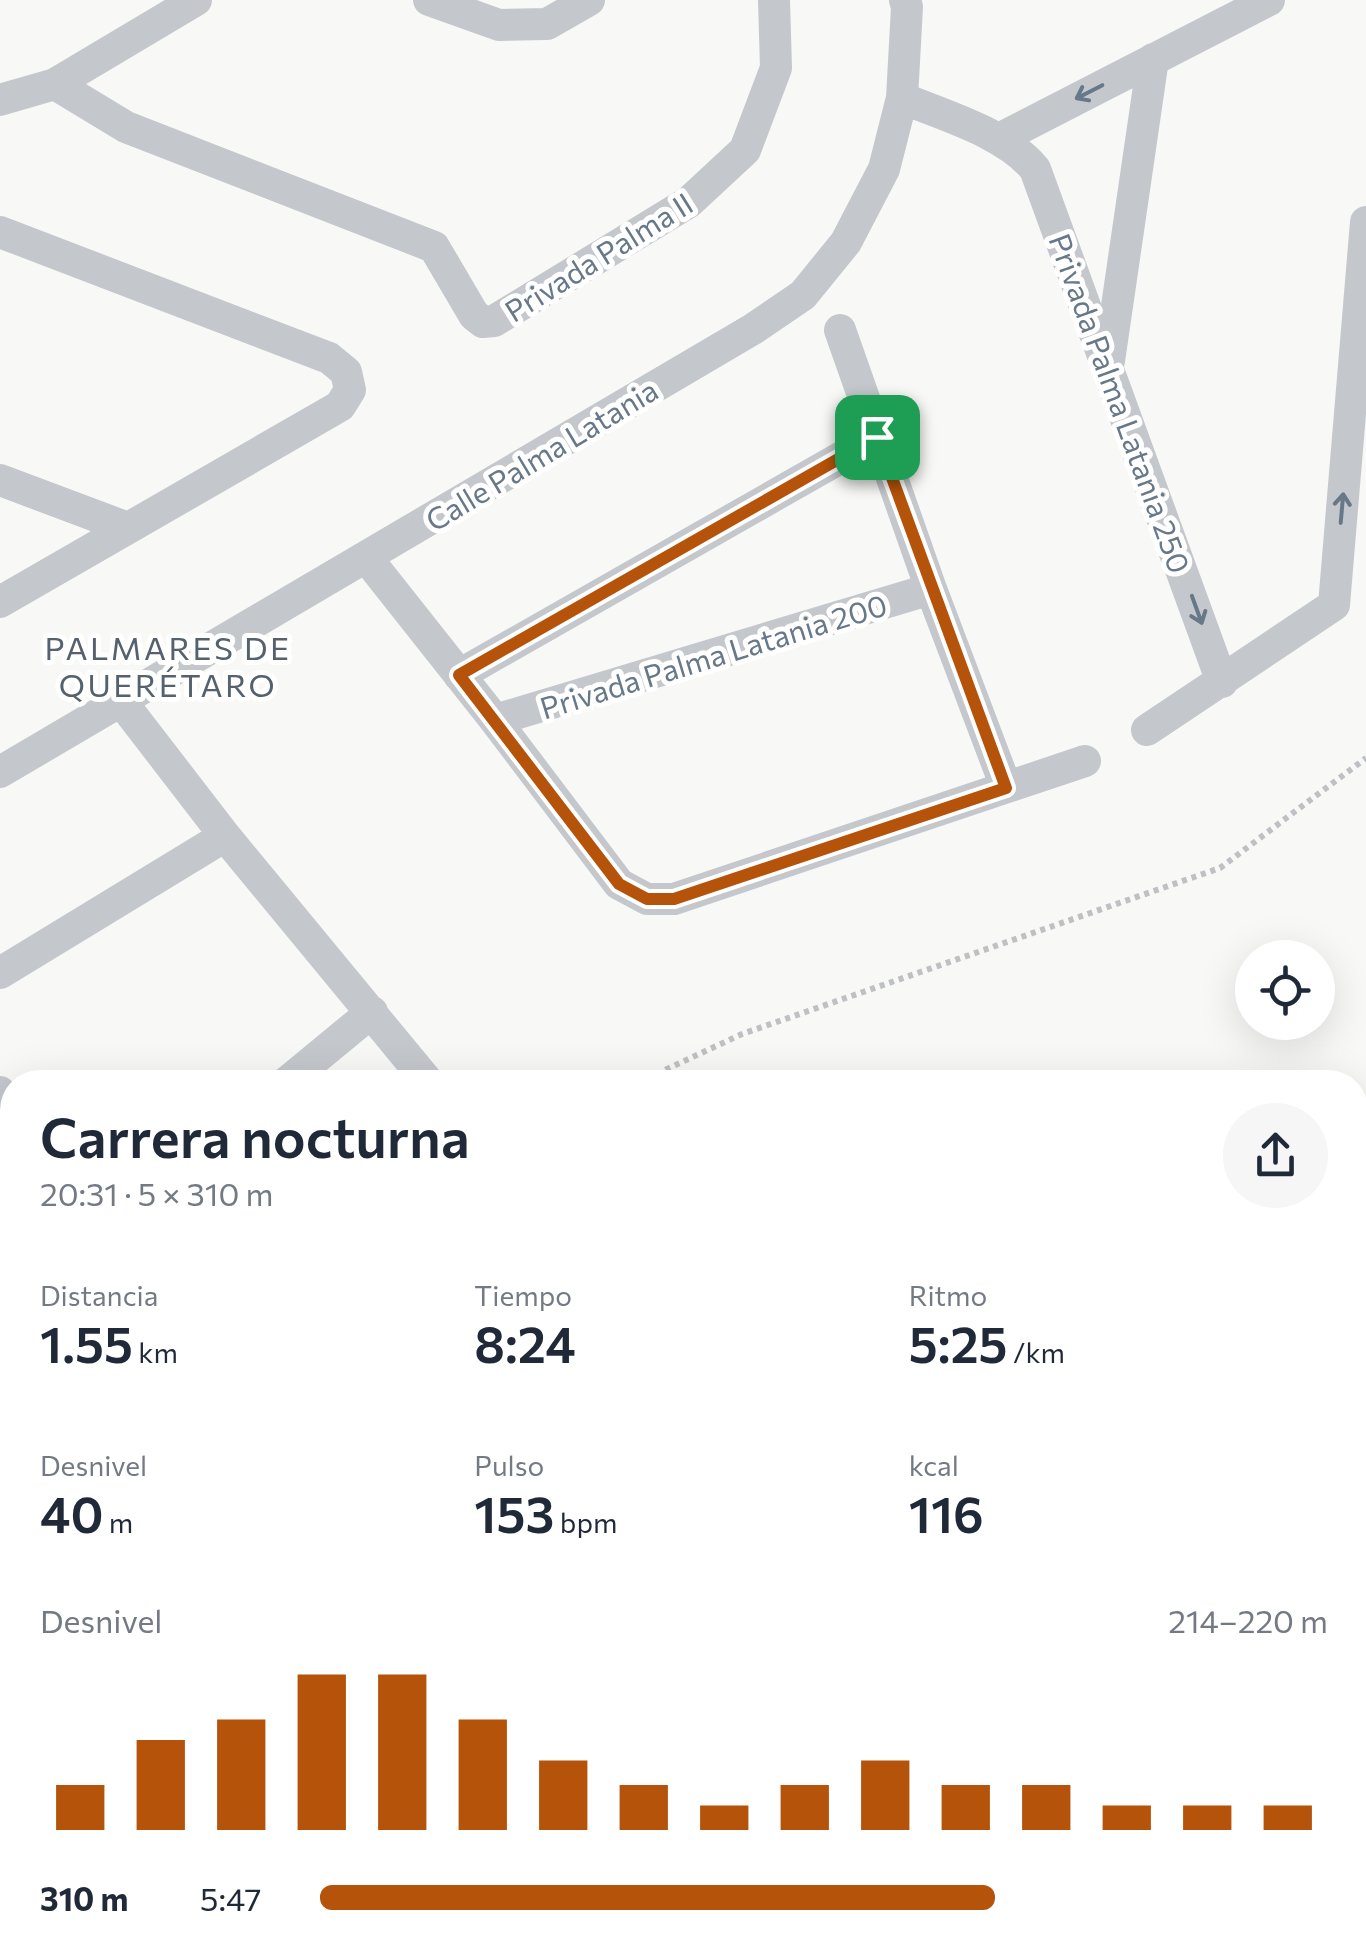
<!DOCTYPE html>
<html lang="es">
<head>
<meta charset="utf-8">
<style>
  :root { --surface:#fff; --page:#f6f6f7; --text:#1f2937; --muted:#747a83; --accent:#b45309 }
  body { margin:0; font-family:Commissioner,sans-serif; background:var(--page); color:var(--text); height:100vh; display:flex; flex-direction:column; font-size:38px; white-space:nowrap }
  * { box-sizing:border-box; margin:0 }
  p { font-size:32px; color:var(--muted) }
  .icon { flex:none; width:55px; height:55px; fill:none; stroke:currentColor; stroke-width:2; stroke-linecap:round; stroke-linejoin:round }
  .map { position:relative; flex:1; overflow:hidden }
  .side { position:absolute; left:0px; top:1070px; width:1368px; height:885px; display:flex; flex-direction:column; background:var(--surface); border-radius:40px 40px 0 0; box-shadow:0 10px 40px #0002 }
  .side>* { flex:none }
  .tools { position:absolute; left:1235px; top:940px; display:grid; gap:20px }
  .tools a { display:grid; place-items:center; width:100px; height:100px; border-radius:50%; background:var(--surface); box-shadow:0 10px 40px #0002; font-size:50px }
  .pin { position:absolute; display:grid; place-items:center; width:85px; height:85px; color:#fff; margin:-42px; border-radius:20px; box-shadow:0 5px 15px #0006 }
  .round { display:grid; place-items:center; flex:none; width:105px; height:105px; border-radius:52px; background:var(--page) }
  .overview { display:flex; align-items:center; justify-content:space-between; height:170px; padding:0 40px }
  h1 { font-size:55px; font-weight:600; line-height:75px }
  .figures { display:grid; grid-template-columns:repeat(3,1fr); gap:15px; height:170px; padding:10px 40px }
  .figures div { display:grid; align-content:center }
  .figures b { font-size:50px; font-weight:600 }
  .figures small { font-size:28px; font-weight:400 }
  .figures p { font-size:28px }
  .chart { height:280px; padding:20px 40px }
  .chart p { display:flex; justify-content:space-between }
  .chart svg { width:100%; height:180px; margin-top:10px; stroke:var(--accent); stroke-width:6 }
  ul { padding:0 40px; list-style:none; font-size:32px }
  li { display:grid; grid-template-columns:160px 120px 1fr; align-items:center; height:75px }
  li i { height:25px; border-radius:12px; background:var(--accent) }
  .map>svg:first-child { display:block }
</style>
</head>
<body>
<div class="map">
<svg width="1366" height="1955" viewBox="0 0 1366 1955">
  <rect width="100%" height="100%" fill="#f8f9f6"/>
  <path fill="#d8ded5" d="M0 1536 12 1546V1605L0 1616Z"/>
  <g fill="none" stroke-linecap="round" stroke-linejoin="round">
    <path stroke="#bec0c3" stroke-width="6" stroke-dasharray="5 5" stroke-linecap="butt" d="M650 1082 667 1069 742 1034 1220 868 1366 758
      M1355 1756 1366 1752"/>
    <path stroke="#c4c8cc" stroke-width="32" d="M429 0 499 25 547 24 589 0
      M55 84 126 127 434 247 474 315 483 322 494 321 689 202 745 150 776 68 774 0
      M902 98C945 116 1006 133 1035 169L1222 682
      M0 100 55 84 196 0
      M999 139 1269 0
      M0 232 329 358 346 372 350 390 340 406 0 602
      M840 330 931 589 1006 787
      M1109 361 1153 59
      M0 480 128 528
      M366 557 495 720 619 884 647 899H674L1085 761
      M459 675 877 437
      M121 701 225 836 428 1082
      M495 720 931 589
      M1147 730 1334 605 1366 222
      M0 772 753 329 803 295 846 242 884 169 902 98 907 7 905 0
      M0 973 225 836
      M287 1082 372 1012
      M0 1092 12 1112
      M0 1435 12 1457
      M0 1512 12 1514
      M0 1633 12 1630
      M210 1942 213 1955"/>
  </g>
  <defs><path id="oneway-shaft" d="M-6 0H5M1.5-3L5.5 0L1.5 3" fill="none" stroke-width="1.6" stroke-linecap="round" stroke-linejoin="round" transform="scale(2.5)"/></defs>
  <g stroke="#677888">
    <use href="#oneway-shaft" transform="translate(1089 92) rotate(153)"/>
    <use href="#oneway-shaft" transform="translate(1342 508) rotate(-85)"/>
    <use href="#oneway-shaft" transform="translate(1197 610) rotate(70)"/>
  </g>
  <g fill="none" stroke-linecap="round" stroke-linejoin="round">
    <defs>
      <path id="route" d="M877 437 1006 788 674 899H647L619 884 459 675Z"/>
    </defs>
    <use href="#route" stroke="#fff" stroke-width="20"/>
    <use href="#route" stroke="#b45309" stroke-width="12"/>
  </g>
  <g text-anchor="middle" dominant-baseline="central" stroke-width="10" stroke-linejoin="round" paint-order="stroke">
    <g font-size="30" fill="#677888" stroke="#fff">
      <text transform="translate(598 256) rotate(-32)">Privada Palma II</text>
      <text transform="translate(1121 403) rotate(70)">Privada Palma Latania 250</text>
      <text transform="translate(541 454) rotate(-31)">Calle Palma Latania</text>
      <text transform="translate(713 655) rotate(-17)">Privada Palma Latania 200</text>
    </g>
    <g font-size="32" letter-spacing="2.5" fill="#55616d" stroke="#fff">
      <text x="168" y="647">PALMARES DE<tspan x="168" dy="37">QUERÉTARO</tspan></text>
    </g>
  </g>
</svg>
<div class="tools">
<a><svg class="icon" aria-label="locate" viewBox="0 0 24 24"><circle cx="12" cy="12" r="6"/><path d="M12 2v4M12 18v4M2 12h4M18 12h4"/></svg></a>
</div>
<div class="pin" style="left:877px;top:437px;background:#1e9e55"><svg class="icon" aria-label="arrive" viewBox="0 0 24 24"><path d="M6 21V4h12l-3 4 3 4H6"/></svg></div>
<section class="side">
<div class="overview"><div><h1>Carrera nocturna</h1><p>20:31 · 5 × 310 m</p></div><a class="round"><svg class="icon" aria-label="share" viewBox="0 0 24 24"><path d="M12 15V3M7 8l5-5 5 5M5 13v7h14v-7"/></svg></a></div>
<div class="figures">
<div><p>Distancia</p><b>1.55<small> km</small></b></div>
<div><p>Tiempo</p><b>8:24</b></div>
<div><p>Ritmo</p><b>5:25<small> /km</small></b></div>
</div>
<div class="figures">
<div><p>Desnivel</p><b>40<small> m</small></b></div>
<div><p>Pulso</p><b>153<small> bpm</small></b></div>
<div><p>kcal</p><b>116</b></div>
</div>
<div class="chart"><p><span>Desnivel</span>214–220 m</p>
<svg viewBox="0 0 160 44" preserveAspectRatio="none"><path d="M5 44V33M15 44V22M25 44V17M35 44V6M45 44V6M55 44V17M65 44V27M75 44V33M85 44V38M95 44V33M105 44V27M115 44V33M125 44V33M135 44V38M145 44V38M155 44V38"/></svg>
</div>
<ul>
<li><b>310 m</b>5:47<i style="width:67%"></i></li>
</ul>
</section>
</div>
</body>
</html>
